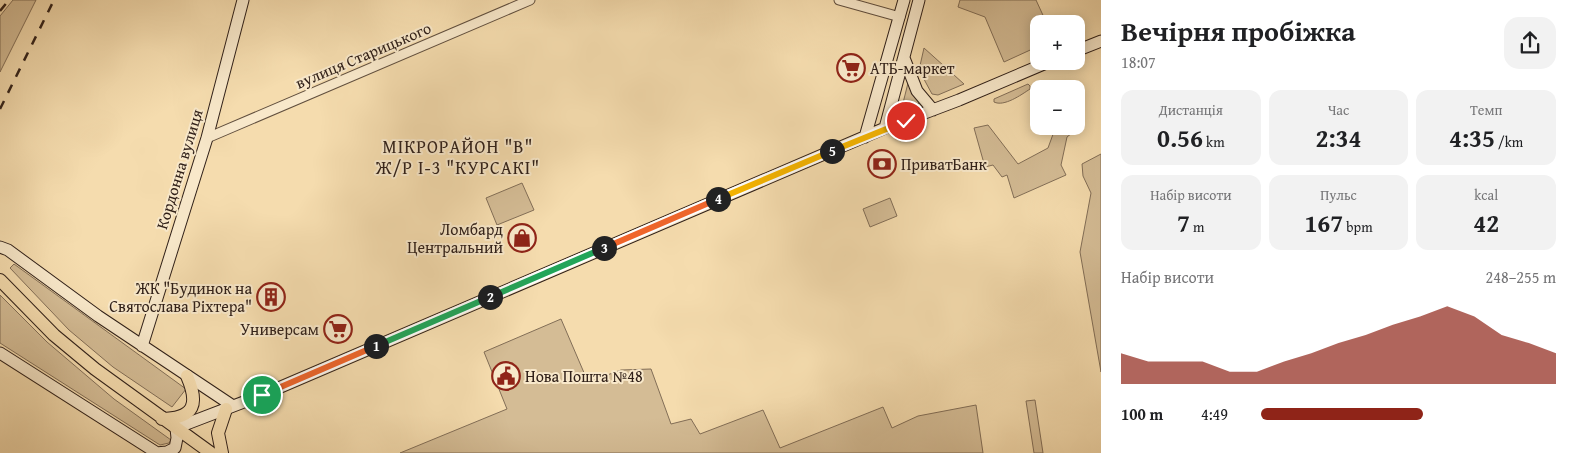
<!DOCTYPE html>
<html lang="uk">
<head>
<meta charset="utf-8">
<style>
  :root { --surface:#fff; --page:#f2f2f2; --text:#202124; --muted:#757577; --accent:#8f2418 }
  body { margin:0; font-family:"Gentium Book Plus",serif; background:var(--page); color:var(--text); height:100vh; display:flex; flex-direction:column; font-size:19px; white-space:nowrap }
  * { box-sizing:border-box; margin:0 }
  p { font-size:16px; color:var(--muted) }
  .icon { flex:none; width:28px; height:28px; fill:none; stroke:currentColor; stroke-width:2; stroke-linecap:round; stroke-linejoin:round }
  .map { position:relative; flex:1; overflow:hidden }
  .drawer { display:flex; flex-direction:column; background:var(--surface); width:475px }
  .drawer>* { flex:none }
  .buttons { position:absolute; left:1030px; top:15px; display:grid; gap:10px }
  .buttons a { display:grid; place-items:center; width:55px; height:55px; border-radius:10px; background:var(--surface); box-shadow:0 2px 12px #0003; font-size:25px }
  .pin { position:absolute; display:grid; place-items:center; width:42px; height:42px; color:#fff; margin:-21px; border:2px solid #fff; border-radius:50%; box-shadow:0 1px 5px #0007 }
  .km { position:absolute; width:25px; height:25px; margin:-12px; border-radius:50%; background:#222; color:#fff; font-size:14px; line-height:25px; text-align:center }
  .round { display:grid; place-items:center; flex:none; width:52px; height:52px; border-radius:15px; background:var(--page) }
  .headline { display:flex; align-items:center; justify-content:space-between; height:85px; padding:0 20px }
  h1 { font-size:28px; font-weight:600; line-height:38px }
  .figures { display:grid; grid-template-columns:repeat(3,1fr); gap:8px; height:85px; padding:5px 20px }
  .figures div { display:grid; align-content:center; border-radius:12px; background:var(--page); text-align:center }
  .figures b { font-size:25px; font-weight:600 }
  .figures small { font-size:14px; font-weight:400 }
  .figures p { font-size:14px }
  .chart { height:140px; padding:10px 20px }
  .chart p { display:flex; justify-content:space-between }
  .chart svg { width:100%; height:90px; margin-top:5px; fill:var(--accent); opacity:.7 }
  ul { padding:0 20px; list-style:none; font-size:16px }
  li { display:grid; grid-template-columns:80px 60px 1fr; align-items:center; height:38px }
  li i { height:12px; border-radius:6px; background:var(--accent) }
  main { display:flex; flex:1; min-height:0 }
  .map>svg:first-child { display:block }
</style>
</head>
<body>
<main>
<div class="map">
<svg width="1101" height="453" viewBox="0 0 1101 453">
  <rect width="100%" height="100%" fill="#f5dcae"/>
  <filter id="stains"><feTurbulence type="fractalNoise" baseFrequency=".004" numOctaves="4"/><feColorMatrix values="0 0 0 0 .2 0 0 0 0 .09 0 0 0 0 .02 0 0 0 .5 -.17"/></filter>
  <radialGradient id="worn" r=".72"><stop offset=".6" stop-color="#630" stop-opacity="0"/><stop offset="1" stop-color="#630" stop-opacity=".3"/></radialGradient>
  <path fill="#d4bc95" stroke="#826e57" d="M13 0H36L0 72V16Z
    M960 0H1036L1047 24H1039V46L1004 62 985 17 958 7Z
    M924 48 964 84 938 95 932 94 919 70Z
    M908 83 920 103 901 111Z
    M1028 84 1030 86V89C1021 95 1004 107 994 102V99Z
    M988 125 1018 164 1048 148 1056 126H1073L1072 133 1067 137 1061 165 1066 175 1014 198 1007 175 1002 177 993 165 985 167 974 128Z
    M1101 154V372L1080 252 1091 193 1083 176 1082 164Z
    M522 183 534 210 497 225 486 198Z
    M890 198 897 216 870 227 863 209Z
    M14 264 186 389 172 407 113 367 69 330 10 268Z
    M0 295 47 342 114 399 171 440 169 443 160 445 0 343Z
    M561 319 588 382 621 370 651 369 671 424 691 419 700 434 763 410 780 448 883 407 892 428 918 416 976 405 983 453H400L507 409 484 352Z
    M1035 400 1043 453H1034L1026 401Z"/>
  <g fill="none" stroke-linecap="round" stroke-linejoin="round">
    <defs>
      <path id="street" d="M839 0 900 17
        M207 138 530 0"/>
      <path id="secondary" d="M1076 51 1101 41
        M904 58 917 91 933 110
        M885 128 919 0
        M865 137 904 0
        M0 247 8 250 98 316 233 406
        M142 346 207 138 243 0
        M0 353 157 453
        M156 453 167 452 175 448 177 438 176 428 262 395 885 128 959 100 1051 61"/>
      <path id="primary" d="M0 280 54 335 95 369 211 453
        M162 419C195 418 199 404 187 376
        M222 453 218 433 226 409"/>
    </defs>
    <use href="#street" stroke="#614f3e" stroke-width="11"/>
    <use href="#secondary" stroke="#302019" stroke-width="13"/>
    <use href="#primary" stroke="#302019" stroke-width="14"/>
    <use href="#street" stroke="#f8e8ca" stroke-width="9"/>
    <use href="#secondary" stroke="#f8e8ca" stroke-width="11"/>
    <use href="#primary" stroke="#f5dcae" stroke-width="12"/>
    <path stroke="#302019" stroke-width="2.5" stroke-dasharray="9 9" stroke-linecap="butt" d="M0 11 9 0
      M0 109 54 0"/>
  </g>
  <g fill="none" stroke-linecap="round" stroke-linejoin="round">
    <defs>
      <path id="split-1" d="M262 395 376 346"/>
      <path id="split-2" d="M376 346 490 297"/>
      <path id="split-3" d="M490 297 604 248"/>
      <path id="split-4" d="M604 248 718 199"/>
      <path id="split-5" d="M718 199 832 151"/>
      <path id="split-6" d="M832 151 906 121"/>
    </defs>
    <use href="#split-1" stroke="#fff" stroke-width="10"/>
    <use href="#split-2" stroke="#fff" stroke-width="10"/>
    <use href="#split-3" stroke="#fff" stroke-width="10"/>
    <use href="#split-4" stroke="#fff" stroke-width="10"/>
    <use href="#split-5" stroke="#fff" stroke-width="10"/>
    <use href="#split-6" stroke="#fff" stroke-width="10"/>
    <use href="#split-1" stroke="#f0652b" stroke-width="6"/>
    <use href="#split-2" stroke="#22a559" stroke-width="6"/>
    <use href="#split-3" stroke="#22a559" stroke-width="6"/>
    <use href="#split-4" stroke="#f0652b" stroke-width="6"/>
    <use href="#split-5" stroke="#f5b400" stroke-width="6"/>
    <use href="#split-6" stroke="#f5b400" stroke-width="6"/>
  </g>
  <defs>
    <symbol id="supermarket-ring" viewBox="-11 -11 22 22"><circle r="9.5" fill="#f8e8ca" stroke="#8f2418" stroke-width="1.5"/><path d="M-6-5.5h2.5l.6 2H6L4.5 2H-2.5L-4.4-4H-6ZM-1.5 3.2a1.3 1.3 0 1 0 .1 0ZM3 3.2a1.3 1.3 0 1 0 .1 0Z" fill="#8f2418"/></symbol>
    <symbol id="bank-ring" viewBox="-11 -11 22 22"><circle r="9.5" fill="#f8e8ca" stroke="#8f2418" stroke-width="1.5"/><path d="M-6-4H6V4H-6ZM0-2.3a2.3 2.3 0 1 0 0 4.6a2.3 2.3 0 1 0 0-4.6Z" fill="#8f2418"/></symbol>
    <symbol id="shop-ring" viewBox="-11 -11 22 22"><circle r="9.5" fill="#f8e8ca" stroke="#8f2418" stroke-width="1.5"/><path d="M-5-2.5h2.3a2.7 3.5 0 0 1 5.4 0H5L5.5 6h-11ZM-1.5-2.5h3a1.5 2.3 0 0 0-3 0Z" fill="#8f2418"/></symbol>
    <symbol id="building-ring" viewBox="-11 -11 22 22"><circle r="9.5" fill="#f8e8ca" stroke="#8f2418" stroke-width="1.5"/><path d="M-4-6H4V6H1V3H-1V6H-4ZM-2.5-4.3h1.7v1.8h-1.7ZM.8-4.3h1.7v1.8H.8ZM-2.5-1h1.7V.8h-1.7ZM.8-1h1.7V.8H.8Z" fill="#8f2418"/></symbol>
    <symbol id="civic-ring" viewBox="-11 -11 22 22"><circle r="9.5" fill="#f8e8ca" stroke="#8f2418" stroke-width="1.5"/><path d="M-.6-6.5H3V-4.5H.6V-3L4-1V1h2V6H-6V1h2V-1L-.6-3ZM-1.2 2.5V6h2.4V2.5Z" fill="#8f2418"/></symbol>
  </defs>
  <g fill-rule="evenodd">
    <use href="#supermarket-ring" x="835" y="52" width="32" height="32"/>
    <use href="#bank-ring" x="866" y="148" width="32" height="32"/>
    <use href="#shop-ring" x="506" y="222" width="32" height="32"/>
    <use href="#building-ring" x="255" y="281" width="32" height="32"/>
    <use href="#supermarket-ring" x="322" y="313" width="32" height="32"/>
    <use href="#civic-ring" x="490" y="360" width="32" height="32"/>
  </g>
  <g text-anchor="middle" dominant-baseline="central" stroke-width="4" stroke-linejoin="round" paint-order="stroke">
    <g font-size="16" fill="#302019" stroke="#f8e8ca">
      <text transform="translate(363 55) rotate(-23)">вулиця Старицького</text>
      <text transform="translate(179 169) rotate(-73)">Кордонна вулиця</text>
    </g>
    <g font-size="16" fill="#302019" stroke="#f8e8ca" text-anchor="start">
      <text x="870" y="68">АТБ-маркет</text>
      <text x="901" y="164">ПриватБанк</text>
      <text x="503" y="229" text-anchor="end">Ломбард<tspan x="503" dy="18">Центральний</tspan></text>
      <text x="252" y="288" text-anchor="end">ЖК "Будинок на<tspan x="252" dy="18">Святослава Ріхтера"</tspan></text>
      <text x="319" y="329" text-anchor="end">Универсам</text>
      <text x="525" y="376">Нова Пошта №48</text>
    </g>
    <g font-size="18" letter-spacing="1" fill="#302019" stroke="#f8e8ca">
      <text x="458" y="146">МІКРОРАЙОН "В"<tspan x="458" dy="21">Ж/Р I-3 "КУРСАКІ"</tspan></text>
    </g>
  </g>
  <rect width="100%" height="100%" filter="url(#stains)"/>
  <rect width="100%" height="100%" fill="url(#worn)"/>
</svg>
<div class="buttons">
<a>+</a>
<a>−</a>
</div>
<div class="pin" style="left:262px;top:395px;background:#1e9e55"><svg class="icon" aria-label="arrive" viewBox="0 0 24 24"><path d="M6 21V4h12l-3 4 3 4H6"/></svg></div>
<div class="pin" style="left:906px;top:121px;background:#d93025"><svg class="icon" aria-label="check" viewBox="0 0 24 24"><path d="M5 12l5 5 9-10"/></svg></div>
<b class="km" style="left:376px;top:346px">1</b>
<b class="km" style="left:490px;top:297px">2</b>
<b class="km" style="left:604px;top:248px">3</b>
<b class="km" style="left:718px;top:199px">4</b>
<b class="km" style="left:832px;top:151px">5</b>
</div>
<section class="drawer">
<div class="headline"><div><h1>Вечірня пробіжка</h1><p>18:07</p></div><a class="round"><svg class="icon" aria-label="share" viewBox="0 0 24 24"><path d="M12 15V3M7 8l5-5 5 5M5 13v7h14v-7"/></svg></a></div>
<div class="figures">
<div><p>Дистанція</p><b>0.56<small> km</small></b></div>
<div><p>Час</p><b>2:34</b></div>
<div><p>Темп</p><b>4:35<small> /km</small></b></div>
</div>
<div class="figures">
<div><p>Набір висоти</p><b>7<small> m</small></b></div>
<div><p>Пульс</p><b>167<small> bpm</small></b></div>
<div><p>kcal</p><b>42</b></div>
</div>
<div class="chart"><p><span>Набір висоти</span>248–255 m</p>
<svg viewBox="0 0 160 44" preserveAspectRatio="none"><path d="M0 44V29L10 33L20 33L30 33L40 38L50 38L60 33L70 29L80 24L90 20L100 15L110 11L120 6L130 11L140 20L150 24L160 29V44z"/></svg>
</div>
<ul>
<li><b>100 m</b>4:49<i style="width:55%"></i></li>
</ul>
</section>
</main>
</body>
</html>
